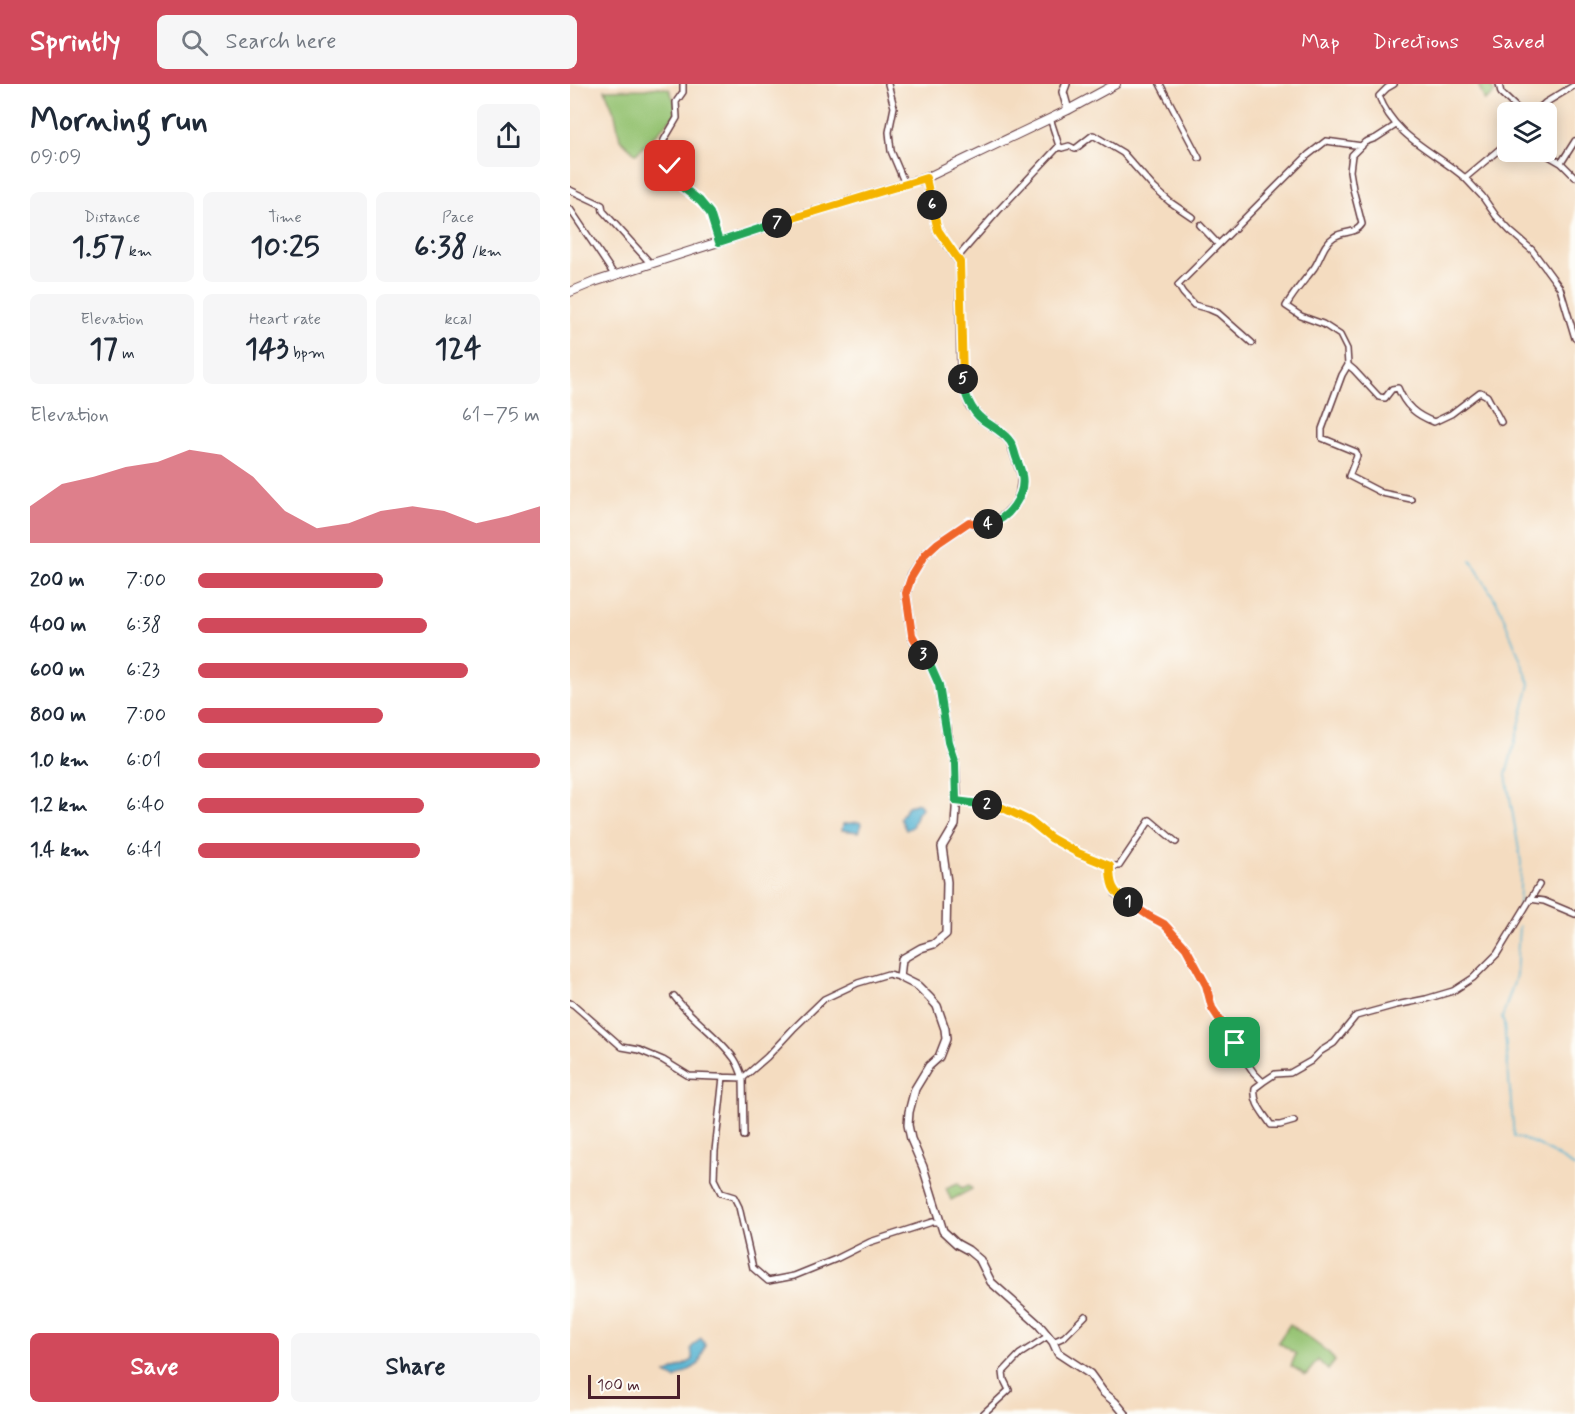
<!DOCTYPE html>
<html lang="en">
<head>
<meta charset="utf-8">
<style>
  :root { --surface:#fff; --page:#f6f6f7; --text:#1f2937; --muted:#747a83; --accent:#d1495b }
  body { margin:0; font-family:Mynerve,sans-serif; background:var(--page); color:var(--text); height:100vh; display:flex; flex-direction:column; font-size:22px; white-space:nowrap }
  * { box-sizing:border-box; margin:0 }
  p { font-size:20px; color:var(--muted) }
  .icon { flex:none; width:33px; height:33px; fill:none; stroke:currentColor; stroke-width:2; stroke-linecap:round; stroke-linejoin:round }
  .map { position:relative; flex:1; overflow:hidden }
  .sheet { display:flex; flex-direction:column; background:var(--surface); width:570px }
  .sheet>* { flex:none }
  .buttons { position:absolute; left:927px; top:18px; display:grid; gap:12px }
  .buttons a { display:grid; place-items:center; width:60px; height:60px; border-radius:9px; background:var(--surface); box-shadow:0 3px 15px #0003; font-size:30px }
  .scale { position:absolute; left:18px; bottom:15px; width:92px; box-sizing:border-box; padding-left:6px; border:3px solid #4a1f2b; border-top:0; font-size:16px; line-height:21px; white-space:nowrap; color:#4a1f2b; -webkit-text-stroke:4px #fdfcf7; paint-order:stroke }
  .pin { position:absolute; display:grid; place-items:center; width:51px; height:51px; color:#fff; margin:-26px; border-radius:12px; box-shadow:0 3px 9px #0006 }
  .km { position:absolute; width:30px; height:30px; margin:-15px; border-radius:50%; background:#222; color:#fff; font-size:16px; line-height:30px; text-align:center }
  .round { display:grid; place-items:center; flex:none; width:63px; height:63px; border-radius:9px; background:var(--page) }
  .overview { display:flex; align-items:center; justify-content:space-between; height:102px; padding:0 30px }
  h1 { font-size:33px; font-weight:800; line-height:45px }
  .metrics { display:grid; grid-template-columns:repeat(3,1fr); gap:9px; height:102px; padding:6px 30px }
  .metrics div { display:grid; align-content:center; border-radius:9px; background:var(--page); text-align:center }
  .metrics b { font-size:30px; font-weight:800 }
  .metrics small { font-size:16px; font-weight:400 }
  .metrics p { font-size:16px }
  .chart { height:168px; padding:12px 30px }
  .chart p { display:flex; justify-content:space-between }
  .chart svg { width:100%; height:108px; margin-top:6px; fill:var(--accent); opacity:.7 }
  .primary-button { display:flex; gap:12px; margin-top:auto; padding:12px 30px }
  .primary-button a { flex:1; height:69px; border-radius:9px; background:var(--accent); color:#fff; font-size:24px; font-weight:800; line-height:69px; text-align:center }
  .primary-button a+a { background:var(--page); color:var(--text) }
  ul { padding:0 30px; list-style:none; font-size:20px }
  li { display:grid; grid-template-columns:96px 72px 1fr; align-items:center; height:45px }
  li i { height:15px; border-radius:8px; background:var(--accent) }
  header { display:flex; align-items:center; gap:36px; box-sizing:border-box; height:84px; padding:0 30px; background:var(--accent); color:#fff }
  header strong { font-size:28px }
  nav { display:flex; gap:33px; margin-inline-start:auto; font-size:21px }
  .search { width:420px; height:54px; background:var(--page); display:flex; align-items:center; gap:15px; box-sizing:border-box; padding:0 21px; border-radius:9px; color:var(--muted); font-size:22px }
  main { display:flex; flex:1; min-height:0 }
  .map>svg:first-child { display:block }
</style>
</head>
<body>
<header>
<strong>Sprintly</strong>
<div class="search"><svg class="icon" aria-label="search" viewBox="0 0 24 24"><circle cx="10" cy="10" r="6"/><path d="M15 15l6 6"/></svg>Search here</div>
<nav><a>Map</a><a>Directions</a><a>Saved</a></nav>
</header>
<main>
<section class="sheet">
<div class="overview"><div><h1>Morning run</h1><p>09:09</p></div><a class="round"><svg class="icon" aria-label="share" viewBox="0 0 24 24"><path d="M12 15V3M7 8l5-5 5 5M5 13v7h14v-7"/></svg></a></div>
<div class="metrics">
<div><p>Distance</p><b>1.57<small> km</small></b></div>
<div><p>Time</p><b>10:25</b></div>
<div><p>Pace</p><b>6:38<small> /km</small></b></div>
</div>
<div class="metrics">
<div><p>Elevation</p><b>17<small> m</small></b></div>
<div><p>Heart rate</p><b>143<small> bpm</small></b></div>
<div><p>kcal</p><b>124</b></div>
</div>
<div class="chart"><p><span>Elevation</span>61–75 m</p>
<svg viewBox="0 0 160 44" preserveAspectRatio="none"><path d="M0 44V29L10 20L20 17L30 13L40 11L50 6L60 8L70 17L80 31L90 38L100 36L110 31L120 29L130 31L140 36L150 33L160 29V44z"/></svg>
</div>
<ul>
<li><b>200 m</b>7:00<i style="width:54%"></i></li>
<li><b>400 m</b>6:38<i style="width:67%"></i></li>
<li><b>600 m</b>6:23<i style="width:79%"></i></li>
<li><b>800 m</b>7:00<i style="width:54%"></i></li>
<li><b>1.0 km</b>6:01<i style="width:100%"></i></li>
<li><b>1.2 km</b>6:40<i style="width:66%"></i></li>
<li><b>1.4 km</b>6:41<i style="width:65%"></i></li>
</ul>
<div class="primary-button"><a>Save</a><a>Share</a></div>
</section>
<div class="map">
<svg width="1005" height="1330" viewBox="0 0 1005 1330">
  <rect width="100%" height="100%" fill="#fdfcf7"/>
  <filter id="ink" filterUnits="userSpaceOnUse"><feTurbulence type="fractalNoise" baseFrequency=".0167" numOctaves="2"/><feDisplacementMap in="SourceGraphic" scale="12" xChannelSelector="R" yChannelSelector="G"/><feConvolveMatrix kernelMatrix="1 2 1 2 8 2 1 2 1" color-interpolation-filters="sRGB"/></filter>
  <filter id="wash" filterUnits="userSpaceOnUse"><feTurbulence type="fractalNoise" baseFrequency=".008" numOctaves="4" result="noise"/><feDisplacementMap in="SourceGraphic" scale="24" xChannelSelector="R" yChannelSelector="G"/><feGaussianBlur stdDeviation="1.35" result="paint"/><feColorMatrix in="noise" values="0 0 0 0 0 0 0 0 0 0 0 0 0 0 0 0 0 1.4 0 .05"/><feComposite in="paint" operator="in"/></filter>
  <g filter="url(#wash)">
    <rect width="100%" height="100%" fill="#f4dcc0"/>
    <path fill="#95c372" stroke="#70714e" stroke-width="1.5" d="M908 0H921L924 10 915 17Z
      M89 3 99 5 109 27 66 70 50 55 45 30 35 6 75 5Z
      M388 1099 392 1104 399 1101 402 1105 381 1116 376 1104Z
      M720 1240 759 1269 765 1277 758 1286 748 1276 736 1291 721 1282 726 1270 708 1258Z"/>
    <path fill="#54b3d2" stroke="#4f697e" stroke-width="1.5" d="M349 719 352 724 347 729 342 743 336 746 330 734 338 722Z
      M289 738 292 740 289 748 272 746 273 740Z
      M131 1254 135 1261 129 1280 105 1295 96 1290 123 1276 121 1264Z"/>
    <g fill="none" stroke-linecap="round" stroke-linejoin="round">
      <path stroke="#54b3d2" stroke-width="1.5" d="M901 476 930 524 960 600 936 691 951 778 949 825
        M949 842 946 892 932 934 934 939 944 1052 969 1061 1005 1083"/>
    </g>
  </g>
  <g filter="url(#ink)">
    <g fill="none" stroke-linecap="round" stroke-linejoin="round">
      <defs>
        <path id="minor" d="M113 0V8L106 18 107 34 94 56 92 63 100 82 112 103 130 117 140 129 149 158
          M318 0 324 23 319 48 321 67 335 100
          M590 0 629 74
          M824 0 817 4 809 12C825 54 864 67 895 94
          M929 0 931 9 951 28
          M965 28 975 19 1005 1
          M826 41 806 54 795 58 782 71 780 87 783 105 792 140C785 151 774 146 764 153 753 160 751 174 744 184 734 197 724 208 716 222L731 232 753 240 770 251 777 265 778 281 772 291 752 345V354L786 368 787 372 779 392 812 409 841 415
          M938 58 895 94 912 112 926 132 940 147 962 166 990 204 1005 254
          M489 62 492 64 499 62 505 65 523 51 553 69 584 104 600 118 622 133
          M972 68 991 79 1005 93
          M991 79 1005 57
          M0 106 32 121 33 127 81 180
          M0 125 45 192
          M630 141 648 160
          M387 174 428 127 489 62 480 34
          M682 259 648 229 639 225 624 221 613 209 608 201 738 71 756 57 792 62
          M778 281 784 286 809 313 815 314 822 305 828 304C835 322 846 331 864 338L881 330 910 308 917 312 931 338
          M386 717 433 724 460 737 481 754 508 769 540 782V796L546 811 579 832 594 840 616 864 636 901 642 924 665 959 669 967 684 989 693 998 705 990 720 989 741 977 751 967 764 959 786 932 826 921 856 915 883 907 903 894 927 870 969 801
          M540 782H549L580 736 606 758
          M960 815 974 817 1005 830
          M0 919 4 921 52 963 69 966 93 976 119 992 173 994C170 987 168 979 163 973 146 950 121 935 104 912
          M153 993 145 1067 144 1095 151 1109 164 1113 169 1123 183 1184 198 1197 224 1192 266 1175 300 1158 362 1138H369
          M693 998 685 1004C683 1020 693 1028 701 1041H710L724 1037
          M174 1052 173 994 197 973 223 945 254 915 288 899 318 890 330 893
          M483 1258 494 1253 515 1232
          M413 1330 439 1306 434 1296 433 1288 450 1270 478 1252"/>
        <path id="tertiary" d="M496 0 493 8 498 26
          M356 94 368 146 390 179 391 281 393 302 400 322 410 334 429 347 440 357 452 392 450 409 446 419 436 430 425 438 410 441 399 438 368 459 355 471 341 493 336 509 342 551 349 567 361 583 369 601 378 658 385 679 387 710 385 741 372 763 377 798 376 850 364 860 351 864 332 875 330 893 348 902 360 914 367 922 375 945 376 955 369 973 359 982 345 1005 339 1028 338 1041 341 1055 353 1083 373 1147 387 1160 398 1166 410 1176 421 1198 469 1241 483 1258 488 1269 520 1290 533 1308 545 1318 555 1330"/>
        <path id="secondary" d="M0 208 24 198 217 136 358 93 498 26 546 0"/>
      </defs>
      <use href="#minor" stroke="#643b41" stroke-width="8"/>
      <use href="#tertiary" stroke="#643b41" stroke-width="10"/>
      <use href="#secondary" stroke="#643b41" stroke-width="10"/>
      <use href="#minor" stroke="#fff" stroke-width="5"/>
      <use href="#tertiary" stroke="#fff" stroke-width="7"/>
      <use href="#secondary" stroke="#fff" stroke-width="8"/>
    </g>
  </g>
  <g fill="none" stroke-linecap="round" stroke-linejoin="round" filter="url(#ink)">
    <defs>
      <path id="split-1" d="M558 818 579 832 594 840 616 864 636 901 642 924 665 959"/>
      <path id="split-2" d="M417 721 433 724 460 737 481 754 508 769 540 782C540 800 542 808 558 818"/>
      <path id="split-3" d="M353 571 361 583 369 601 378 658 385 679 386 717 417 721"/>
      <path id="split-4" d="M353 571 342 551 336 509 341 494 355 471 368 459 399 438 410 441 418 440"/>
      <path id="split-5" d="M393 295C394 310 401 327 413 336 421 342 432 347 439 356 443 360 444 367 446 373 448 379 451 385 452 391 456 412 438 436 418 440"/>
      <path id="split-6" d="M362 121 368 146 390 178 393 295"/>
      <path id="split-7" d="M207 139 356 94 362 121"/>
      <path id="split-8" d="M100 82 112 103 130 117 140 129 149 158 207 139"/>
    </defs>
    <use href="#split-1" stroke="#fff" stroke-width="12"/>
    <use href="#split-2" stroke="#fff" stroke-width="12"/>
    <use href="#split-3" stroke="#fff" stroke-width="12"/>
    <use href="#split-4" stroke="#fff" stroke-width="12"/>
    <use href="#split-5" stroke="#fff" stroke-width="12"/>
    <use href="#split-6" stroke="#fff" stroke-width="12"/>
    <use href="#split-7" stroke="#fff" stroke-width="12"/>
    <use href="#split-8" stroke="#fff" stroke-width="12"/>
    <use href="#split-1" stroke="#f0652b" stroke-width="8"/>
    <use href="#split-2" stroke="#f5b400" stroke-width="8"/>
    <use href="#split-3" stroke="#22a559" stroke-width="8"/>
    <use href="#split-4" stroke="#f0652b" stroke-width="8"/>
    <use href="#split-5" stroke="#22a559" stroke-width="8"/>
    <use href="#split-6" stroke="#f5b400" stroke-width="8"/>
    <use href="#split-7" stroke="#f5b400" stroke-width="8"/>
    <use href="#split-8" stroke="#22a559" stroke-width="8"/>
  </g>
</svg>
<div class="buttons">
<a><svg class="icon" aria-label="layers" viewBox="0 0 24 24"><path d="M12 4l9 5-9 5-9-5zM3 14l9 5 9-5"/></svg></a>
</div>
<div class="scale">100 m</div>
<div class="pin" style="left:665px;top:959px;background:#1e9e55"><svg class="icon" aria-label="arrive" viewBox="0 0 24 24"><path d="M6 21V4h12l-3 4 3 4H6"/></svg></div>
<div class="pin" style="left:100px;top:82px;background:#d93025"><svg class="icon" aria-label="check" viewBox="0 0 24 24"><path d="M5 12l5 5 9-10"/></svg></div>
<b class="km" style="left:558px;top:818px">1</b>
<b class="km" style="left:417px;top:721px">2</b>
<b class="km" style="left:353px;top:571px">3</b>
<b class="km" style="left:418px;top:440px">4</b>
<b class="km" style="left:393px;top:295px">5</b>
<b class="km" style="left:362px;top:121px">6</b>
<b class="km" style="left:207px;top:139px">7</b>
</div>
</main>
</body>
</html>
